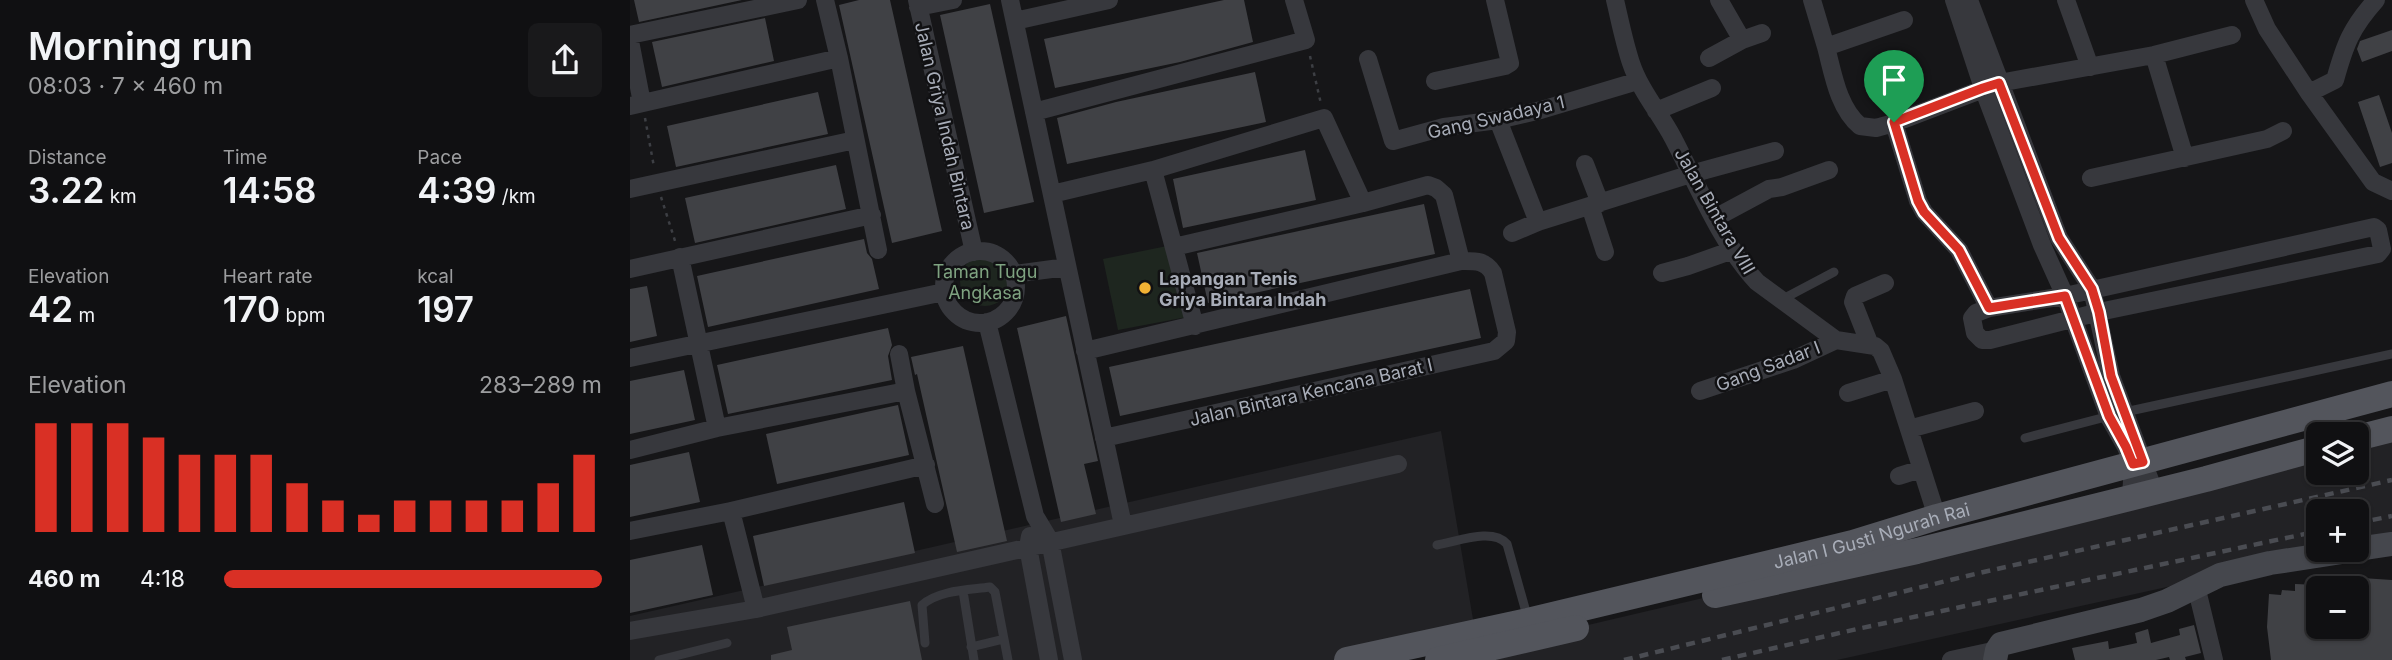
<!DOCTYPE html>
<html lang="en">
<head>
<meta charset="utf-8">
<style>
  :root { --surface:#101012; --page:#19191b; --text:#f1f3f6; --muted:#9c9d9f; --line:#303032; --accent:#d93025 }
  body { margin:0; font-family:Inter,sans-serif; background:var(--page); color:var(--text); height:100vh; display:flex; flex-direction:column; font-size:26px; white-space:nowrap }
  * { box-sizing:border-box; margin:0 }
  p { font-size:23px; color:var(--muted) }
  .icon { flex:none; width:38px; height:38px; fill:none; stroke:currentColor; stroke-width:2; stroke-linecap:round; stroke-linejoin:round }
  .map { position:relative; flex:1; overflow:hidden }
  .side { display:flex; flex-direction:column; background:var(--surface); width:630px }
  .side>* { flex:none }
  .fabs { position:absolute; left:1676px; top:422px; display:grid; gap:14px }
  .fabs a { display:grid; place-items:center; width:63px; height:63px; border-radius:10px; background:var(--surface); box-shadow:0 2px 5px #0004,0 0 0 2px var(--line); font-size:35px }
  .pin { position:absolute; display:grid; place-items:center; width:60px; height:60px; color:#fff; margin:-72px -30px; border-radius:50% 50% 50% 0; rotate:-45deg; box-shadow:0 0 7px #0007 }
  .pin .icon { rotate:45deg }
  .round { display:grid; place-items:center; flex:none; width:74px; height:74px; border-radius:10px; background:var(--page) }
  .headline { display:flex; align-items:center; justify-content:space-between; height:119px; padding:0 28px }
  h1 { font-size:38px; font-weight:600; line-height:52px }
  .stats { display:grid; grid-template-columns:repeat(3,1fr); gap:10px; height:119px; padding:7px 28px }
  .stats div { display:grid; align-content:center }
  .stats b { font-size:35px; font-weight:600 }
  .stats small { font-size:19px; font-weight:400 }
  .stats p { font-size:19px }
  .chart { height:196px; padding:14px 28px }
  .chart p { display:flex; justify-content:space-between }
  .chart svg { width:100%; height:126px; margin-top:7px; stroke:var(--accent); stroke-width:6 }
  ul { padding:0 28px; list-style:none; font-size:23px }
  li { display:grid; grid-template-columns:112px 84px 1fr; align-items:center; height:52px }
  li i { height:18px; border-radius:9px; background:var(--accent) }
  main { display:flex; flex:1; min-height:0 }
  .map>svg:first-child { display:block }
</style>
</head>
<body>
<main>
<section class="side">
<div class="headline"><div><h1>Morning run</h1><p>08:03 · 7 × 460 m</p></div><a class="round"><svg class="icon" aria-label="share" viewBox="0 0 24 24"><path d="M12 15V3M7 8l5-5 5 5M5 13v7h14v-7"/></svg></a></div>
<div class="stats">
<div><p>Distance</p><b>3.22<small> km</small></b></div>
<div><p>Time</p><b>14:58</b></div>
<div><p>Pace</p><b>4:39<small> /km</small></b></div>
</div>
<div class="stats">
<div><p>Elevation</p><b>42<small> m</small></b></div>
<div><p>Heart rate</p><b>170<small> bpm</small></b></div>
<div><p>kcal</p><b>197</b></div>
</div>
<div class="chart"><p><span>Elevation</span>283–289 m</p>
<svg viewBox="0 0 160 44" preserveAspectRatio="none"><path d="M5 44V6M15 44V6M25 44V6M35 44V11M45 44V17M55 44V17M65 44V17M75 44V27M85 44V33M95 44V38M105 44V33M115 44V33M125 44V33M135 44V33M145 44V27M155 44V17"/></svg>
</div>
<ul>
<li><b>460 m</b>4:18<i style="width:100%"></i></li>
</ul>
</section>
<div class="map">
<svg width="1762" height="660" viewBox="0 0 1762 660">
  <rect width="100%" height="100%" fill="#161618"/>
  <path fill="#222225" d="M1762 429V537L1727 544V511H1689V550H1704L1207 660H808L1206 567 1689 448V472H1727V438Z
    M811 431 845 631 717 660H0V616Z"/>
  <path fill="#1e261f" d="M542 245 557 317 488 330 473 259Z
    M330 281a25 25 0 1 1 50 0a25 25 0 1 1-50 0Z"/>
  <path fill="#404145" d="M4 0H112L9 22Z
    M229 0H260L312 231 262 243 209 5Z
    M594 0H614L623 42 550 62 425 88 414 39Z
    M360 4 404 202 354 213 310 15Z
    M135 18 144 61 32 87 22 42Z
    M1762 30V51L1732 62 1727 49 1730 41Z
    M625 72 636 122 437 164 427 118 486 102Z
    M188 92 198 134 46 167 37 126Z
    M1749 95 1762 133V163L1750 167 1728 102Z
    M675 150 686 200 553 228 543 179Z
    M206 165 216 209 65 243 55 198Z
    M794 204 805 254 578 303 567 253Z
    M234 239 237 253 242 259 249 289 78 327 67 276Z
    M17 286 27 336 0 342V289Z
    M840 289 851 338 490 416 479 367Z
    M436 316 468 461 454 464 466 514 431 522 387 328Z
    M258 328 262 345 258 356 262 380 98 414 87 365Z
    M333 346 377 541 327 552 287 374 285 375 281 357Z
    M54 370 65 420 0 434V381Z
    M268 405 279 455 147 484 136 434Z
    M59 452 70 502 0 517V465Z
    M274 502 285 553 134 586 123 536Z
    M72 545 83 595 0 613V560Z
    M1717 577 1762 580V660H1641L1637 627 1639 594 1651 595 1652 590 1665 591V584L1689 585V626L1727 629V588H1716Z
    M280 601 292 660H141V655L162 650 157 627Z
    M1564 625 1571 653 1555 657 1556 660H1540L1539 657 1526 660H1445L1442 648 1478 641 1479 649 1507 643 1505 633 1518 629 1521 643 1550 635 1549 629Z"/>
  <g fill="none" stroke-linecap="round" stroke-linejoin="round">
    <path stroke="#3d3f44" stroke-width="2.5" stroke-dasharray="3.5 5" stroke-linecap="butt" d="M680 56 691 104
      M15 118 24 167
      M31 197 46 244"/>
    <path stroke="#37383d" stroke-width="9" d="M1151 300 1204 272
      M1395 438 1495 412 1762 354
      M807 545C827 542 862 527 877 544L898 619
      M333 591 344 660
      M295 643 292 605C309 590 339 590 360 587L365 592 378 660
      M341 647 374 639
      M29 660 97 643"/>
    <path stroke="#37383d" stroke-width="18" d="M195 0 209 58 248 250
      M287 0 344 252
      M380 0 493 525
      M985 0C990 21 994 42 1001 63 1010 90 1029 112 1043 138 1067 184 1092 245 1127 282L1206 340 1245 346 1251 351 1263 379 1307 517
      M1089 0 1112 40
      M1182 0 1196 47
      M1324 0 1353 88 1412 245 1435 296 1479 417 1496 447 1503 464 1501 497
      M1339 0 1429 238 1462 289 1481 376 1524 491
      M1436 0 1460 67
      M1624 0 1637 29 1679 93 1743 182 1762 191
      M288 7 323 0
      M1274 20 1196 47C1203 73 1208 108 1230 126L1246 128 1264 123 1369 83 1524 55 1602 35
      M385 21 479 0
      M0 35 168 0
      M0 41 12 103
      M1524 55 1555 158
      M1079 58 1112 40 1132 33
      M738 59 763 141 814 127 868 120 911 110 1008 81
      M805 81 875 66 880 63 865 0
      M1679 93 1705 80C1715 44 1721 28 1746 0
      M0 106 209 58
      M1026 111 1082 88
      M404 112 676 40 664 0
      M868 120 908 222
      M1264 123 1288 201 1294 212 1329 250 1359 308
      M955 164 970 203
      M523 170 565 326
      M1461 178 1637 139 1653 131
      M0 189 225 140
      M422 194 523 170 694 118 733 203
      M960 206 975 252
      M1085 218 1139 189 1152 187 1199 170
      M1744 227 1748 230 1752 249 1748 254 1469 312 1360 340H1352L1345 333 1342 318 1346 313 1359 308 1435 296Z
      M882 233 908 222 1061 174 1145 151
      M544 247 733 203 798 185 806 188 814 195 831 261
      M314 287a36 36 0 1 1 72 0a36 36 0 1 1-72 0Z
      M50 257 87 428
      M0 269 242 215
      M1032 273 1058 266 1103 250
      M384 274 437 267
      M357 322 405 516 420 541 443 660
      M1240 345 1223 302 1225 296 1255 283
      M455 351 831 261C845 261 855 260 863 273L877 332 876 341 864 351 474 438
      M269 354 276 391 305 504
      M0 358 314 292
      M1070 391 1163 360 1206 340
      M1218 393 1263 379
      M1279 429 1345 411
      M0 450 87 428 276 391
      M1269 476 1291 469
      M101 511 126 609
      M0 531 101 511 296 465
      M400 536 398 547 419 660
      M1566 586 1584 660
      M0 631 126 609 768 464
      M1321 660 1367 650"/>
    <path stroke="#45474d" stroke-width="24" d="M1727 549 1762 544
      M1365 660 1367 650 1371 644 1511 610 1537 601 1590 575 1640 563 1725 550"/>
    <g stroke="#53555c" stroke-width="26">
      <path d="M1727 438 1762 429"/>
      <path d="M1085 595 1287 551 1576 479 1689 448"/>
      <path id="s1" d="M717 660 898 621 1223 543 1307 517 1762 394"/>
      <path d="M808 660 946 628"/>
    </g>
    <path stroke="#4a4c52" stroke-width="4.5" stroke-dasharray="9 7" stroke-linecap="butt" d="M1727 523 1762 516
      M994 660 1349 573 1762 480
      M1092 660 1227 629 1689 531"/>
  </g>
  <g fill="none" stroke-linecap="round" stroke-linejoin="round">
    <defs>
      <path id="route" d="M1369 83 1429 238 1462 289 1469 312 1481 376 1513 462 1503 464 1496 447 1479 416 1435 296 1359 308 1329 250 1294 212 1288 201 1264 122 1353 88Z"/>
    </defs>
    <use href="#route" stroke="#fff" stroke-width="14"/>
    <use href="#route" stroke="#d93025" stroke-width="9"/>
  </g>
  <circle fill="#f2b134" stroke="#111113" stroke-width="2.5" cx="515" cy="288" r="7"/>
  <g text-anchor="middle" dominant-baseline="central" stroke-width="5" stroke-linejoin="round" paint-order="stroke">
    <g font-size="18" fill="#a8adb8" stroke="#111113">
      <text transform="translate(866 117) rotate(-13)">Gang Swadaya 1</text>
      <text transform="translate(315 126) rotate(77)">Jalan Griya Indah Bintara</text>
      <text transform="translate(1085 211) rotate(60)">Jalan Bintara VIII</text>
      <text transform="translate(1138 366) rotate(-21)">Gang Sadar I</text>
      <text transform="translate(681 392) rotate(-13)">Jalan Bintara Kencana Barat I</text>
      <text stroke="none"><textPath href="#s1" startOffset="539">Jalan I Gusti Ngurah Rai</textPath></text>
    </g>
    <g font-size="18" fill="#7fa381" stroke="#111113">
      <text x="355" y="271">Taman Tugu<tspan x="355" dy="21">Angkasa</tspan></text>
    </g>
    <g font-size="18" font-weight="bold" fill="#a8adb8" stroke="#111113" text-anchor="start">
      <text x="529" y="278">Lapangan Tenis<tspan x="529" dy="21">Griya Bintara Indah</tspan></text>
    </g>
  </g>
</svg>
<div class="fabs">
<a><svg class="icon" aria-label="layers" viewBox="0 0 24 24"><path d="M12 4l9 5-9 5-9-5zM3 14l9 5 9-5"/></svg></a>
<a>+</a>
<a>−</a>
</div>
<div class="pin" style="left:1264px;top:122px;background:#1e9e55"><svg class="icon" aria-label="arrive" viewBox="0 0 24 24"><path d="M6 21V4h12l-3 4 3 4H6"/></svg></div>
</div>
</main>
</body>
</html>
